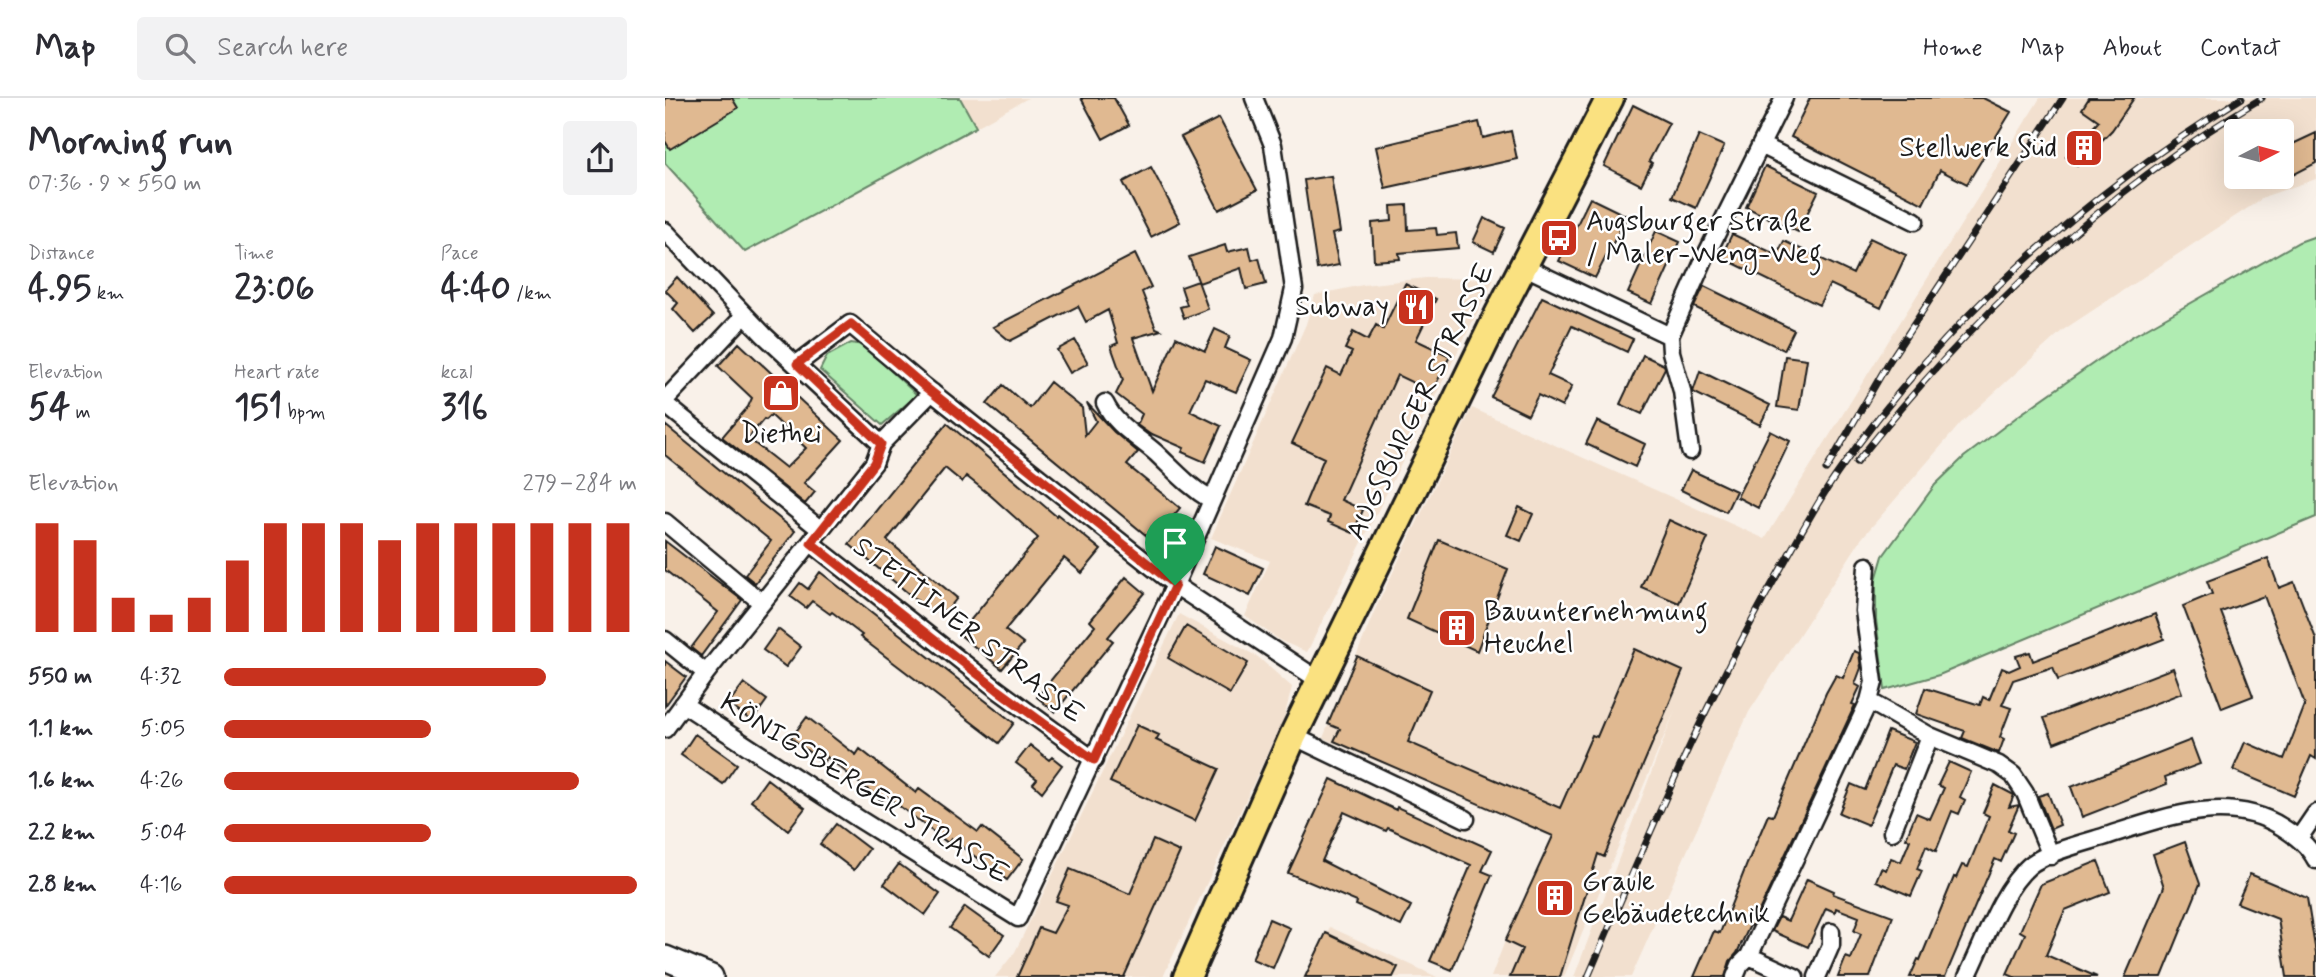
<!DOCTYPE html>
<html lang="en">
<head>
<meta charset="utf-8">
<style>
  :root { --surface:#fff; --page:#f2f2f3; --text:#2b2b33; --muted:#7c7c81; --line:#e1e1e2; --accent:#c8321e }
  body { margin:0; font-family:Mynerve,sans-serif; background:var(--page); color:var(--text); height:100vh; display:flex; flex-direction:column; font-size:26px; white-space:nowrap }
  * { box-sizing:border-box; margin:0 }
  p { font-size:23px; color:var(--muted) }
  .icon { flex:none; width:38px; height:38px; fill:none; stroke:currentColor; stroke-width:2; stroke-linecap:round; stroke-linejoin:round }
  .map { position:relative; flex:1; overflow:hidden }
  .panel { display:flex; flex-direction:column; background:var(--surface); width:665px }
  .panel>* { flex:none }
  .needle { width:46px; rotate:84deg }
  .buttons { position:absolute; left:1559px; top:21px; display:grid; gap:14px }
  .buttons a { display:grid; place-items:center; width:70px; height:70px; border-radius:7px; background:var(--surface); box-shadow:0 7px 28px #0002; font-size:35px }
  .pin { position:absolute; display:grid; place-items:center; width:60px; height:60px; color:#fff; margin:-72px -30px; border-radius:50% 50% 50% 0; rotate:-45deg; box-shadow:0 0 7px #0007 }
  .pin .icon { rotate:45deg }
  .round { display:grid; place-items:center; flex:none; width:74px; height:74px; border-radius:7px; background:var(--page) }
  .summary { display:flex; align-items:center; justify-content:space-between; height:119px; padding:0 28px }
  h1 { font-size:38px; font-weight:700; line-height:52px }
  .stats { display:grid; grid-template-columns:repeat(3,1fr); gap:10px; height:119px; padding:7px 28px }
  .stats div { display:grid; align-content:center }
  .stats b { font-size:35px; font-weight:700 }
  .stats small { font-size:19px; font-weight:400 }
  .stats p { font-size:19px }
  .chart { height:196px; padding:14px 28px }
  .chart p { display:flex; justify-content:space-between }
  .chart svg { width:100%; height:126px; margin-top:7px; stroke:var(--accent); stroke-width:6 }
  ul { padding:0 28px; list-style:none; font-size:23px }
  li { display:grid; grid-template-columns:112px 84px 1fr; align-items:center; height:52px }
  li i { height:18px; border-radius:9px; background:var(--accent) }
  header { display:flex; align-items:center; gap:42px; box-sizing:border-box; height:98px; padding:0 35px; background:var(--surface); border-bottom:2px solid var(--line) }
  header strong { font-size:33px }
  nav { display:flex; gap:38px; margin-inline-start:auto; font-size:24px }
  .search { width:490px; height:63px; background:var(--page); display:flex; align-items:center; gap:18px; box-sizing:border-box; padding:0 24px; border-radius:7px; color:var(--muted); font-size:26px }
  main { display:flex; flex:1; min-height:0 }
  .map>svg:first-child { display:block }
</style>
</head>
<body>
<header>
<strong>Map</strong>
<div class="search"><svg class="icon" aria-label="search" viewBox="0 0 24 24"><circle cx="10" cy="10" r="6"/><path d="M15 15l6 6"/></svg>Search here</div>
<nav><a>Home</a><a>Map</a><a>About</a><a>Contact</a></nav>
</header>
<main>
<section class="panel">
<div class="summary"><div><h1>Morning run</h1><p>07:36 · 9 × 550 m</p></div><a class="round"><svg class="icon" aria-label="share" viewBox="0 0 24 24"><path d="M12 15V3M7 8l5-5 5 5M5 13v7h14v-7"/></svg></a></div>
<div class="stats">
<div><p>Distance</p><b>4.95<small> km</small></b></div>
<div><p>Time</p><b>23:06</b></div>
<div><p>Pace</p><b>4:40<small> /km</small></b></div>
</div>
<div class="stats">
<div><p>Elevation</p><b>54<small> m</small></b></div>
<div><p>Heart rate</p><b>151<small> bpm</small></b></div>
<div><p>kcal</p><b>316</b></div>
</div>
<div class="chart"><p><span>Elevation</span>279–284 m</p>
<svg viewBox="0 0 160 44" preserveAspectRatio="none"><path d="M5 44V6M15 44V12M25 44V32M35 44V38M45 44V32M55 44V19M65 44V6M75 44V6M85 44V6M95 44V12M105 44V6M115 44V6M125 44V6M135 44V6M145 44V6M155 44V6"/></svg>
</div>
<ul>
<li><b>550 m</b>4:32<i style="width:78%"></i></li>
<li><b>1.1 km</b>5:05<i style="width:50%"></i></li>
<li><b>1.6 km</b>4:26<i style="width:86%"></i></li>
<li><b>2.2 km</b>5:04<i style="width:50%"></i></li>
<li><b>2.8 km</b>4:16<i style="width:100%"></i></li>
</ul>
</section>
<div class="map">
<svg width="1651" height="879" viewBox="0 0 1651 879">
  <rect width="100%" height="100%" fill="#f9f1e9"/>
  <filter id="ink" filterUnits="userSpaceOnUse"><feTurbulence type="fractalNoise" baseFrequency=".0143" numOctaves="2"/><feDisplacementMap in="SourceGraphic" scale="14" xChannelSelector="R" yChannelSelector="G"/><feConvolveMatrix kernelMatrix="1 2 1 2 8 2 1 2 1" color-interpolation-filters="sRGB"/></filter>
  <g filter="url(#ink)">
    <path fill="#f2e0cf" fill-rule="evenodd" d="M295 0H363L311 29Z
      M1375 0H1651V81L1601 98 1398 232 1296 325 1197 440 1084 614 966 879H909L1010 612 899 879H826L840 843 888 738 658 640 709 514 807 310 1100 441ZM1572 33H1617V79H1572Z
      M761 180 829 181 642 554 616 543 580 518 605 463 546 440 641 226 650 197 698 187Z
      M514 516 593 559 627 589 619 620 498 879H330L350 854Z
      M665 829 772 879H640Z"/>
    <path fill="#b0ecb2" stroke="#668467" stroke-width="2" d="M0 0H295L311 29 80 154 0 65Z
      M1651 138V419L1274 577 1220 592 1211 522V482L1218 458 1270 387 1299 359 1353 318 1466 239 1634 144Z
      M186 245 198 247 252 297 217 327 155 272 162 258Z"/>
    <path fill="#e0b991" stroke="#1c1c1c" stroke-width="2" fill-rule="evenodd" d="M0 0H67L73 10 5 51 0 43Z
      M416 0H449L464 27 438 41Z
      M1145 0H1318L1346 14 1302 86 1275 72 1258 106 1126 39Z
      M1424 0H1469L1447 32 1412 68 1401 59 1434 23 1417 11Z
      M968 7 1004 25 984 63 987 65 976 87 939 68Z
      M554 20 592 92 554 112 516 39Z
      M814 24 818 40 846 33 852 61 720 90 711 49Z
      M1651 35V65L1622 80 1617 70V51Z
      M1034 37 1059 48 1031 110 1007 99Z
      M1100 68 1153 94 1133 134 1081 109Z
      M486 69 515 124 486 139 458 84Z
      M666 78 675 134 667 136 674 167 652 171 639 82Z
      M925 100 962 118 930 180 894 163Z
      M742 107 743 132 771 130 772 137 791 135 793 150 734 155 735 161 709 163 707 125 727 123 726 108Z
      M819 120 840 130 829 154 808 144Z
      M991 133 1015 144 987 206 963 195Z
      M1067 136 1112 157 1119 143 1188 176 1205 140 1241 157 1216 210 1165 186 1154 207 1056 159Z
      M560 147 562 154 584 149 587 162 594 160 601 186 581 191 576 170 534 185 524 159Z
      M470 156 486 189 477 194 491 230 496 232 468 240 487 293 511 239 540 253 550 231 565 238 560 250 586 262 571 294 540 281 525 313 556 328 540 364 517 354 519 350 487 336 486 337 472 327 477 316 451 296 458 282 446 248 453 245 443 212 421 224 413 208 345 243 328 229Z
      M12 179 48 218 30 235 8 211 13 205 0 192Z
      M533 183 543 211 519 220 515 209 522 207 516 189Z
      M740 186 771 201 751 242 785 258 767 294 732 277 676 402 698 412 688 435 663 424 665 418 639 408 659 360 627 345 662 270 676 277 687 254 680 251 688 234 703 242 711 227 718 231Z
      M1039 188 1129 232 1119 252 1029 209Z
      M877 199 968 241 962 254 907 228 883 277 907 288 897 309 873 297 863 317 826 299Z
      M410 242 423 265 405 275 392 252Z
      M74 245 178 342 139 385 150 394 140 406 57 339 83 309 87 300 53 268ZM106 317 141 350 121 370 83 340 99 321 101 322Z
      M978 257 999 267 1000 270 977 316 955 306Z
      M1120 258 1142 261 1134 312 1112 309Z
      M1035 273 1105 307 1095 327 1028 294Z
      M385 284 417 310 420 337 431 323 422 305 449 334 473 354 462 367 515 410 488 443 322 306 338 287 365 310Z
      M932 323 980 346 970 369 921 346Z
      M282 325 391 418 392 416 436 452 417 475 399 460 340 532 358 546 337 571 294 536 373 440 325 397 301 378 297 384 280 370 222 442 292 500 281 514 273 508 267 515 184 446Z
      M0 327 130 433 90 485 80 477 106 443 0 357Z
      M1105 333 1125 343 1093 410 1072 399Z
      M1026 372 1071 393 1061 414 1016 392Z
      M854 409 868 416 856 443 842 437Z
      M1004 422 1043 440 1014 505 976 489Z
      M774 442 843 471 812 553 742 521Z
      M0 443 77 502 36 558 26 550 53 514 0 472Z
      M550 448 598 470 585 498 538 476Z
      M1603 460 1614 490 1629 484 1651 541V661L1646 658 1629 698 1568 672 1580 644 1619 661 1640 607 1599 498 1556 514 1588 598 1557 610 1518 508 1547 496 1542 483Z
      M155 474 349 625 334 645 195 539 197 537 167 514 165 516 147 503 141 510 125 498 135 485 143 491Z
      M461 479 480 495 443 539 448 543 390 614 372 599 430 528 425 523Z
      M1490 516 1499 541 1393 582 1388 569 1348 582 1337 607 1346 610 1335 639 1339 641 1334 655 1297 640 1300 633 1251 616 1260 590 1315 607 1318 599 1324 602 1337 570 1344 573 1355 568 1351 558 1365 554 1368 563Z
      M521 528 583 565 565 596 503 560Z
      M113 531 136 549 121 569 98 552Z
      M969 551 1018 573 939 759 933 756 895 879H845L857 851 840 843 888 738 669 643 675 631 663 626 692 558 765 592 743 644 895 710 927 637 932 639Z
      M1189 553 1194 555 1196 570 1190 586 1195 589 1187 606 1190 607 1087 828 1085 827 1072 855 1065 863 1060 879H1029L1049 833 1055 835 1082 766 1103 717 1108 718 1161 595 1171 577 1178 580Z
      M0 563 21 579 0 608Z
      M1508 570 1517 595 1389 645 1379 620Z
      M79 585 102 602 87 623 63 606Z
      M142 619 191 657 195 651 251 695 254 691 313 734 317 729 358 761 342 782 286 741 283 745 221 698 217 703 162 659 158 665 126 640Z
      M472 627 494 637 491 642 554 671 530 723 445 684Z
      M1223 633 1250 644 1239 671 1228 667 1203 727 1174 715 1186 686 1200 692Z
      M30 636 72 666 58 686 16 657Z
      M1526 642 1535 666 1500 679 1502 686 1417 719 1406 689Z
      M365 647 384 662 387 659 397 667 377 694 368 686 372 681 351 665Z
      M1284 664 1306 674 1295 699 1300 702 1294 716 1287 713 1271 753 1261 748 1252 771 1257 773 1246 798 1211 783 1216 770 1221 772 1226 760 1236 764 1245 742 1241 740 1251 715 1265 721 1279 690 1273 687Z
      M102 681 140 710 123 732 86 703Z
      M666 681 731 712 732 709 827 752 817 773 827 777 787 872 765 863 806 767 723 730 721 733 679 714 657 763 746 808 736 828 691 807 692 804 623 775Z
      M1330 687 1349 697 1344 709 1354 707 1343 732 1349 735 1336 764 1330 761 1280 879H1245L1253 861 1255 862 1289 779 1291 780 1297 767 1303 769 1324 718 1318 715Z
      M1383 695 1395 727 1386 731 1373 698Z
      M171 726 204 751 189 772 155 746Z
      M488 742 515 754 459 879H352L374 830 388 835 403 807 391 803 405 771 465 796Z
      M1520 744 1535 786 1497 879H1460L1499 789 1488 756Z
      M1433 763 1445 794 1400 812 1381 857 1432 879H1349L1342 876 1360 836 1355 833 1376 786Z
      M234 766 275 796 260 817 219 786Z
      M1585 776 1642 800 1651 855V879H1622L1613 821 1572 805Z
      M1142 781 1169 793 1168 796 1228 818 1205 879H1173L1181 859 1186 861 1196 836 1189 833 1194 819 1171 810 1170 814 1161 810 1143 849 1107 833 1114 819 1123 823Z
      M300 809 339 837 324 858 285 830Z
      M604 821 625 830 608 870 587 861Z
      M661 835 733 869 728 879H640Z"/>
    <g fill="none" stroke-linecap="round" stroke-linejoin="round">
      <defs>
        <path id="street" d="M1096 47 1250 123
          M0 133 99 237 216 346 267 294
          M858 168 1005 238
          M132 266 185 226 259 288 510 487 655 583
          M0 302 79 218
          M440 305C450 327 473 339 491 355 509 372 524 389 546 402
          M0 306 156 432
          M1025 353 1017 293 1006 254 1005 238 1041 157 1119 0
          M0 424 97 505
          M146 445 333 592 429 662
          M1202 468 1199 513 1209 584 1204 603 1265 638 1334 667 1348 677 1360 695 1386 758
          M0 542 41 575
          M18 606 194 721 353 820 510 487 618 240 629 191 608 47 589 0
          M0 631 41 575 209 365 216 346
          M628 638 801 721
          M1227 734 1265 638
          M1634 740 1651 715
          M1084 858 1130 879
          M1070 879 1075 867 1084 858 1204 603
          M1152 879 1166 847V834
          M1302 879C1319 845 1336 792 1364 768 1379 755 1418 745 1438 739 1495 721 1562 694 1617 729 1631 738 1643 747 1651 762"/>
        <path id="secondary" d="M0 860 46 879"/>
        <path id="primary" d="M522 879 628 638 834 215 945 0"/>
      </defs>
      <use href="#street" stroke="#1c1c1c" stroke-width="21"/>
      <use href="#secondary" stroke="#1c1c1c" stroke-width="28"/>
      <use href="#primary" stroke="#1c1c1c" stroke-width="32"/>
      <use href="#street" stroke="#fff" stroke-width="16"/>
      <use href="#secondary" stroke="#fff" stroke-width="23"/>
      <use href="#primary" stroke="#fae180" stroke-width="26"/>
      <defs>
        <path id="rail" d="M1191 365C1305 221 1438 93 1597 0
          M1161 372 1222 267 1398 0
          M923 879C982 741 1040 603 1115 472 1133 440 1151 406 1172 376 1278 223 1419 97 1577 0"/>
      </defs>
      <use href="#rail" stroke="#1c1c1c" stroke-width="7"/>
      <use href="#rail" stroke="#fff" stroke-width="4.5" stroke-dasharray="13" stroke-linecap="butt"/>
    </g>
  </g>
  <g fill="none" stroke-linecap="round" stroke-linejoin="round" filter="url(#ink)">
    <defs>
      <path id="route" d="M186 226 259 288 510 487 429 662 333 592 146 445 209 365 216 346 132 266Z"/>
    </defs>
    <use href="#route" stroke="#fff" stroke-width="14"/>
    <use href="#route" stroke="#c8321e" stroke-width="9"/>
  </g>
  <defs>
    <symbol id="building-square" viewBox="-11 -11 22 22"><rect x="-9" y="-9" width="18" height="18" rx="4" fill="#c8321e" stroke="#fff"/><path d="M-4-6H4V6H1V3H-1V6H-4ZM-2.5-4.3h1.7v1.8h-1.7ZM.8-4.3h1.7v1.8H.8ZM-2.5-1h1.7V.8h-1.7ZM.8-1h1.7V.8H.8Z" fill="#fff"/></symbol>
    <symbol id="bus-square" viewBox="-11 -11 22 22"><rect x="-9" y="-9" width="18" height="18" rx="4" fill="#c8321e" stroke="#fff"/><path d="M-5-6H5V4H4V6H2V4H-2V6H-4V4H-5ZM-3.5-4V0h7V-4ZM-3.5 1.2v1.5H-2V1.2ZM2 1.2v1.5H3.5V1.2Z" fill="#fff"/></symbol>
    <symbol id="restaurant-square" viewBox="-11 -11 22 22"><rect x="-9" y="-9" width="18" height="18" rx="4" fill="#c8321e" stroke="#fff"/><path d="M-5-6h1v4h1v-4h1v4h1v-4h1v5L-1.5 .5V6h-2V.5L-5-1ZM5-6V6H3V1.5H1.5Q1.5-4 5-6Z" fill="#fff"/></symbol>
    <symbol id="shop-square" viewBox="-11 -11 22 22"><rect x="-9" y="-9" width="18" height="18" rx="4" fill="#c8321e" stroke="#fff"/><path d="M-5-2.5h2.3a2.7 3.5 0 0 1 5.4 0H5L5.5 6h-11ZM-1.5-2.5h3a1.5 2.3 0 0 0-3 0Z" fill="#fff"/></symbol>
  </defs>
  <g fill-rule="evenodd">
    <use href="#building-square" x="1397" y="28" width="44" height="44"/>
    <use href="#bus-square" x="872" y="118" width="44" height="44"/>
    <use href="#restaurant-square" x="729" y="187" width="44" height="44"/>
    <use href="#shop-square" x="94" y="273" width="44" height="44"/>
    <use href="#building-square" x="770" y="508" width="44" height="44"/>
    <use href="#building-square" x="868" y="778" width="44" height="44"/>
  </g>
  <g text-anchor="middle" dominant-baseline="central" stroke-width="5" stroke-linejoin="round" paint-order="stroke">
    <g font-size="28" fill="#1c1c1c" stroke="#fff" text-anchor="start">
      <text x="1392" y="50" text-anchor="end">Stellwerk Süd</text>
      <text x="921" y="124">Augsburger Straße<tspan x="921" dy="32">/ Maler-Weng-Weg</tspan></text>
      <text x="724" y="209" text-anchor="end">Subway</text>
      <text x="116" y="336" text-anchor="middle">Diethei</text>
      <text x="819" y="514">Bauunternehmung<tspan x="819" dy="32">Heuchel</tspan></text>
      <text x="917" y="784">Graule<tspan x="917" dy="32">Gebäudetechnik</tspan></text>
    </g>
    <g font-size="28" fill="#1c1c1c" stroke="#fff">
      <text transform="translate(756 304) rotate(-64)">AUGSBURGER STRASSE</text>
      <text transform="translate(303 533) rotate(38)">STETTINER STRASSE</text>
      <text transform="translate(199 691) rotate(32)">KÖNIGSBERGER STRASSE</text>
    </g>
  </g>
</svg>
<div class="buttons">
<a><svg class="needle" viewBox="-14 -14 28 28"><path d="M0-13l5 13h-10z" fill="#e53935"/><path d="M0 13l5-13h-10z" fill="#7c7c81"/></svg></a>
</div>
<div class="pin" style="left:510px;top:487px;background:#1e9e55"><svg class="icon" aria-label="arrive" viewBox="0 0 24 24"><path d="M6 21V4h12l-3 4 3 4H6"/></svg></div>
</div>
</main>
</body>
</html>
